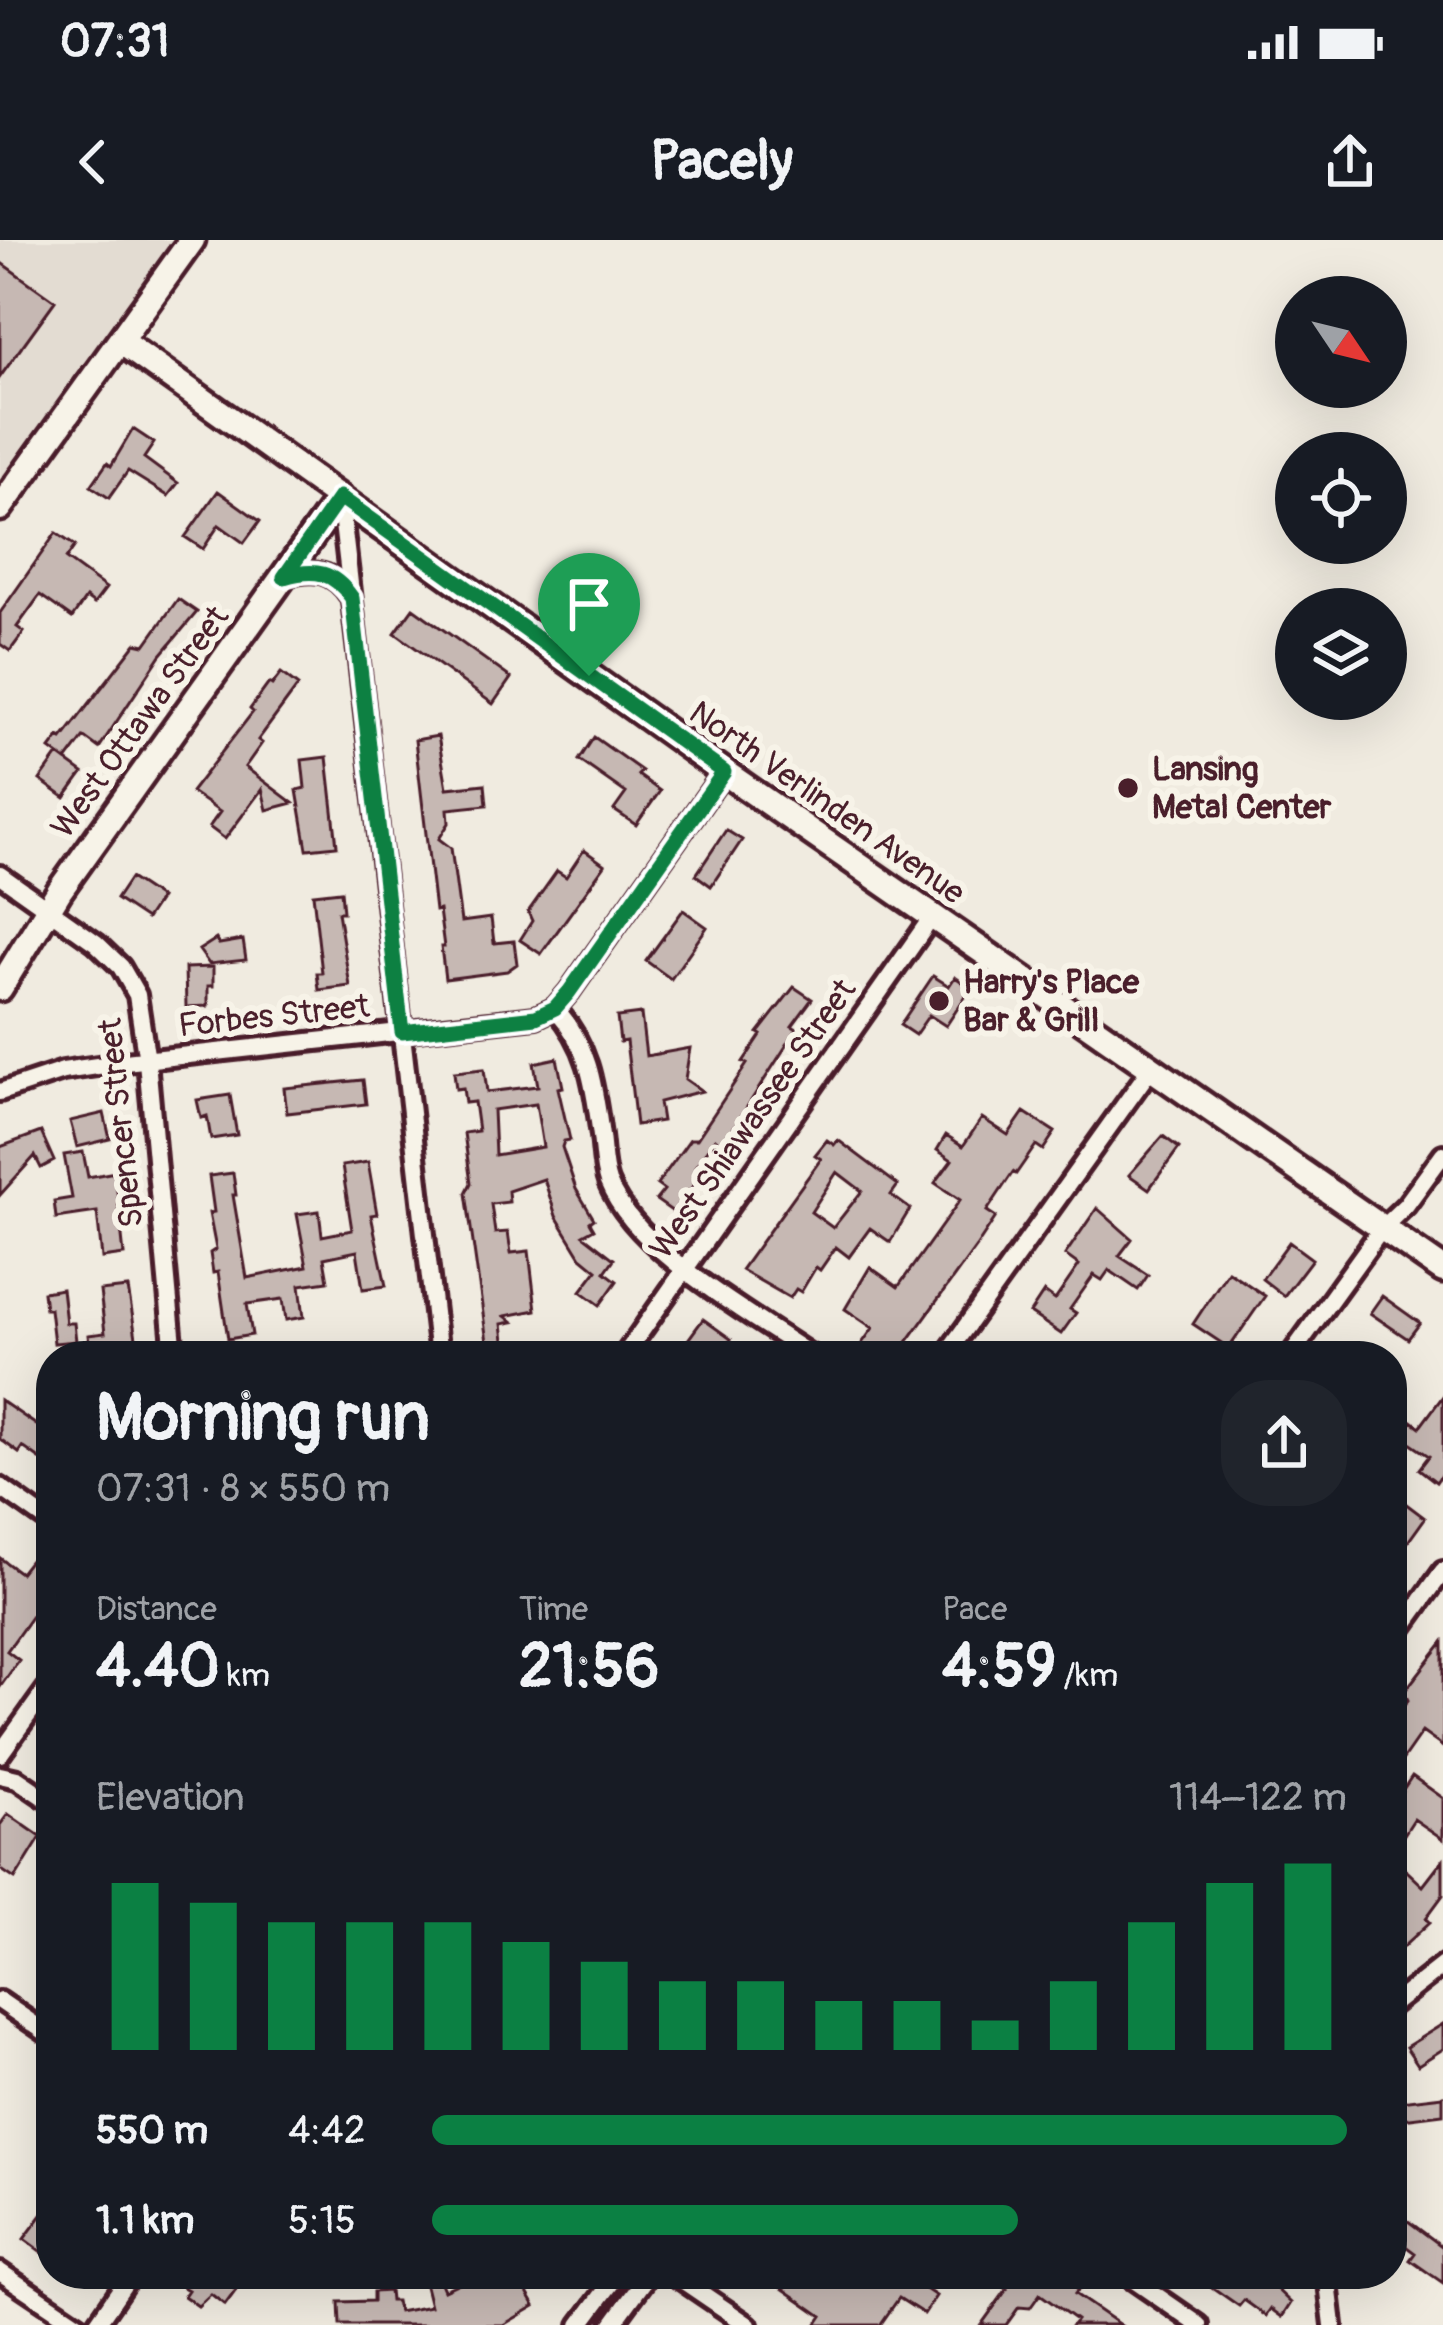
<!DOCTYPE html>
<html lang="en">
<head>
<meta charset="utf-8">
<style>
  :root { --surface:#171b24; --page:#20242c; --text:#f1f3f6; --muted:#9ea1a6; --accent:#0b8043 }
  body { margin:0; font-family:Pangolin,sans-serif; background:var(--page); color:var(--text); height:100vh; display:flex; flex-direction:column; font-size:45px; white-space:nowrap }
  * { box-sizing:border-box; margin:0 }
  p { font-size:39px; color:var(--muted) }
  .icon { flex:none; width:66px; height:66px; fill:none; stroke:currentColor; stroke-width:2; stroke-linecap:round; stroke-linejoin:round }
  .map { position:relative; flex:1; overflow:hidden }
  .panel { position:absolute; left:36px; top:1101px; width:1371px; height:948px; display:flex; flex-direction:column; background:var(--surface); border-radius:48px; box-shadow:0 12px 48px #0002 }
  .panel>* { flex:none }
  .needle { width:78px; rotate:125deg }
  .fabs { position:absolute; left:1275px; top:36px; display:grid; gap:24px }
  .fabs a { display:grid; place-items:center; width:132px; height:132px; border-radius:50%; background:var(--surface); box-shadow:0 12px 48px #0002; font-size:60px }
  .pin { position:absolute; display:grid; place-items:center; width:102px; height:102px; color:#fff; margin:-123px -51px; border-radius:50% 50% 50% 0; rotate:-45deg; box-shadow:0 0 12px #0007 }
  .pin .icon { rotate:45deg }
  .round { display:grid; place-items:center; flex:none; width:126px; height:126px; border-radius:48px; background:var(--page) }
  .headline { display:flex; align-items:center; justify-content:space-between; height:204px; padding:0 60px }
  h1 { font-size:66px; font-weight:700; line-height:90px }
  .figures { display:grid; grid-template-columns:repeat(3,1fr); gap:18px; height:204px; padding:12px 60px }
  .figures div { display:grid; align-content:center }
  .figures b { font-size:60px; font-weight:700 }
  .figures small { font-size:33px; font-weight:400 }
  .figures p { font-size:33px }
  .chart { height:336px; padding:24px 60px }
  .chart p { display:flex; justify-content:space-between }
  .chart svg { width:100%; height:216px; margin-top:12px; stroke:var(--accent); stroke-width:6 }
  ul { padding:0 60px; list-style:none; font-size:39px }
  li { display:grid; grid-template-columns:192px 144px 1fr; align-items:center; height:90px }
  li i { height:30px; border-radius:15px; background:var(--accent) }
  .status { display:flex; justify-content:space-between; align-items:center; height:84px; padding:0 60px; background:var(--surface); direction:ltr }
  .status svg { height:33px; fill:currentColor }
  header { display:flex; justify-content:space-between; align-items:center; height:156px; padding:0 60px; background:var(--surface); font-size:54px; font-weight:700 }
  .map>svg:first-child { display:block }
</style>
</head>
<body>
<div class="status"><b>07:31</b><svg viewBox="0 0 49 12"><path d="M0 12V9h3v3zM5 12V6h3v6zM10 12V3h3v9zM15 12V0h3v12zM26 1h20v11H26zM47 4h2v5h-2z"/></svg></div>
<header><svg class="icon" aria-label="back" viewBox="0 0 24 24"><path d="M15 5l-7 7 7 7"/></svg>Pacely<svg class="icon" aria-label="share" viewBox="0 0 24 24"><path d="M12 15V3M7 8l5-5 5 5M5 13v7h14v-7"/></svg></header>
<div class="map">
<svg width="1443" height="2085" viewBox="0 0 1443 2085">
  <rect width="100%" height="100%" fill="#f0ebe0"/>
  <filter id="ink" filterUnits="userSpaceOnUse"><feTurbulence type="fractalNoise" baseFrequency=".00833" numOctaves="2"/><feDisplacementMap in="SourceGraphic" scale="24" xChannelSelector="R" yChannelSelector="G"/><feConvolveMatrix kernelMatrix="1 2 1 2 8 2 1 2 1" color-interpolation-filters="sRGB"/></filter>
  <g filter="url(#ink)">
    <path fill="#e3dcd2" d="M0 0H175L0 242Z"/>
    <path fill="#c6b8b3" stroke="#4a1f2b" stroke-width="3" fill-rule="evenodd" d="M0 22 55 61 0 137Z
      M133 189 154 203 144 218 178 243 168 256 128 231 109 258 91 246 107 223 111 226Z
      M218 251 260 281 244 303 219 285 203 309 185 297Z
      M56 293 75 306 66 319 106 348 94 364 86 358 72 378 40 355 17 387 24 392 10 411 0 404V373Z
      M178 359 197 372 161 415 99 508 84 497 66 521 50 509 59 497 62 499 136 403 145 405Z
      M413 368 511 438 493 464 395 393Z
      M281 433 298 446 258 500 262 503 245 527 293 563 267 570 262 549 225 599 209 587 220 572 191 552 253 472 250 469 269 443 272 445Z
      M438 496 447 548 485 544 487 565 448 569 449 583 439 599 451 608 461 682 491 678 494 703 514 701 517 724 507 731 445 739 441 707H444L439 670 435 671 415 500Z
      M594 497 642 531 638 535 660 551 636 585 614 570 626 553 579 520Z
      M58 515 83 533 65 558 40 540Z
      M327 517 337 606 307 609 297 550 305 548 302 520Z
      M726 590 742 600 711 646 696 635Z
      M584 610 605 625 541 714 520 700 532 681 528 672 557 631 566 637Z
      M130 638 160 658 146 679 116 659Z
      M341 651 343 672H338L350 746 319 750 317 733H322L313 654Z
      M683 670 707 687 671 739 646 721Z
      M216 699 219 704 243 700 246 720 209 724 199 710Z
      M213 727V746H208V766L186 767 185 728Z
      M933 736 949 746 955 737 971 748 946 786 929 775 915 795 900 785Z
      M794 747 812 759 792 786 797 789 727 898 721 904 715 899 695 927 703 933 673 972 656 960 664 950 657 945 690 899H697L747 824 743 822 761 795 758 793Z
      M641 774 646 816 690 808 685 839 702 851 659 862 662 881 636 885 626 801 620 802 617 777Z
      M557 818 563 847 558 848 570 900 564 901 562 907 576 949 594 979 590 982 594 989 583 995 614 1019 605 1032 617 1041 600 1065 581 1051 597 1030 581 1017 556 976 544 939 508 951 509 962 491 964 495 993 508 992 511 1013 529 1011 536 1070 505 1076 513 1082 502 1084 506 1116H489L466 953 471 943 464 893 478 891 474 862 465 863 463 848 456 849 454 832 484 829 487 852 538 846 534 823ZM536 864 543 907 495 915 493 870Z
      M363 840 366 864 287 873 284 848Z
      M230 855 237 895 211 899 207 876 201 878 197 860Z
      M1024 872 1055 892 1043 910 1036 905 1016 934 1013 932 987 971 996 977 976 1007 897 1116H853L873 1088 845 1069 870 1027 898 1047 960 960 935 943 952 920 937 910 946 895 963 906 982 878 1008 895Z
      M104 873 110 899 77 907 70 881Z
      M41 892 54 921 41 928 35 916 0 955V907Z
      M1163 896 1179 908 1149 949 1129 935Z
      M827 900 834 905 838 900 898 945 891 955 910 969 890 1002 870 988 849 1017 836 1007 820 1030 816 1027 801 1052 796 1049 790 1058 741 1030 821 919 815 915ZM837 932 862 951 833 988 811 972Z
      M83 912 88 937 115 932 124 1015 102 1018 97 972 56 978 54 961 72 958 64 915Z
      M368 922 377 974 371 975 386 1046 363 1049 357 1011 324 1018 328 1041 300 1045 304 1077 286 1080 283 1059 247 1064 252 1095 228 1099 218 1032 213 1033 210 1013 216 1009 209 973 214 972 209 936 233 933 236 955H233L247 1038 307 1026 297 974 319 971 322 996 352 990 342 926Z
      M1097 968 1132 999 1119 1016 1148 1035 1138 1050 1109 1030 1102 1040 1094 1035 1070 1069 1076 1073 1061 1094 1030 1073 1044 1052 1055 1060 1079 1025 1065 1015Z
      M1289 1002 1312 1019 1284 1056 1262 1039Z
      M1228 1031 1265 1056 1229 1108 1193 1084Z
      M128 1048 138 1110 90 1112 88 1095 105 1093 100 1051Z
      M62 1049 66 1083H74L76 1101 54 1103 50 1069H45L43 1052Z
      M1382 1056 1420 1083 1408 1099 1370 1073Z
      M703 1079 731 1099 719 1116H676Z
      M1443 1156V1232L1436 1242 1419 1229 1429 1216 1401 1197 1412 1181 1420 1187Z
      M0 1160 51 1195V1227L23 1207 19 1213 0 1199Z
      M1405 1263 1425 1278 1392 1324V1282Z
      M0 1318 20 1333 30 1320 51 1335V1349L7 1411 19 1420 0 1447Z
      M1443 1402V1507L1422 1492 1392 1535V1482L1408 1460 1404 1452Z
      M1412 1536 1443 1558V1599L1414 1579 1392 1613V1566Z
      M8 1574 41 1597 15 1639 0 1629V1585Z
      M1392 1617 1423 1646 1443 1620V1655L1426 1678 1430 1682 1392 1717Z
      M1443 1784V1809L1418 1825 1406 1807Z
      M1443 1856V1874L1402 1879 1400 1861Z
      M51 1963V2019L24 1999Z
      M1392 1969 1443 2007V2043L1410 2020 1415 2013 1392 1996Z
      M192 2034H214L236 2050 225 2065 211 2054 198 2066 184 2056 188 2050 183 2047Z
      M437 2034 444 2050 479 2034H516L535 2066 503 2085H340L339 2062 373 2061V2052L389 2051 390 2061H396L398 2072 430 2066 423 2038Z
      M762 2034H903L936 2056 924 2074 899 2058 880 2085H816L822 2076Z
      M986 2034H1049L1057 2040 1060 2035 1079 2049 1075 2054 1120 2085H1072L1076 2080 1040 2054 1030 2068 1019 2067 1006 2085H981L1007 2049Z
      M1193 2034H1243L1262 2047 1267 2040 1291 2063 1282 2077 1271 2069 1266 2076 1244 2060 1239 2066Z"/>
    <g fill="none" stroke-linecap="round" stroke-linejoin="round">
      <defs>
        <path id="street" d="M340 257 439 1116
          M284 337C314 328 333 330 351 357
          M0 635 96 703 121 727 137 755 147 821 174 1116
          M555 768C590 807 594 846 601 896 603 911 603 928 608 942 637 1013 750 1073 812 1116
          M0 852 63 831 125 822 536 777 555 768 569 752 724 532
          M624 1116 932 677
          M945 1116 1151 828
          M1290 1116 1383 987 1406 965 1443 914
          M0 1247 51 1283
          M1392 1402 1443 1331
          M0 1514 51 1443
          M0 1535 17 1539 51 1562
          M0 1761 51 1796
          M1392 1765 1443 1725
          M0 2032 79 2085
          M673 2034 748 2085
          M1125 2034 1199 2085
          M1327 2034 1333 2085
          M96 2085 131 2034
          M580 2085 618 2034
          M612 2085 649 2034"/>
        <path id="secondary" d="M120 101 724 532 1443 1030
          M0 268 192 0
          M0 748 60 650 340 257"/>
      </defs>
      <use href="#street" stroke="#4a1f2b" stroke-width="26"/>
      <use href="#secondary" stroke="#4a1f2b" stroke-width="33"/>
      <use href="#street" stroke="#f7f3e8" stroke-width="16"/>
      <use href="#secondary" stroke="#f7f3e8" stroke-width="24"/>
    </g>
  </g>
  <g fill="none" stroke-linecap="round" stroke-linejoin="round" filter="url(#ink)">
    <defs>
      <path id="route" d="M340 257 724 532 569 752 555 768 536 777 402 792 352 358C333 331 315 328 284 337Z"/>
    </defs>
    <use href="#route" stroke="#fff" stroke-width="24"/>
    <use href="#route" stroke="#0b8043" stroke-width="15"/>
  </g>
  <g fill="#4a1f2b" stroke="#f7f3e8" stroke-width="4.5">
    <circle cx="1128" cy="548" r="12"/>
    <circle cx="939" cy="761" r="12"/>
  </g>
  <g text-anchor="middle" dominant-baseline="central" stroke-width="12" stroke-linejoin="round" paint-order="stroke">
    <g font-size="33" fill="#4a1f2b" stroke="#f7f3e8">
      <text transform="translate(140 482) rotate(-54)">West Ottawa Street</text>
      <text transform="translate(827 563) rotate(35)">North Verlinden Avenue</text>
      <text transform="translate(274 776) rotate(-6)">Forbes Street</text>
      <text transform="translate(753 879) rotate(-55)">West Shiawassee Street</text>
      <text transform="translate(121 883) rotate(-96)">Spencer Street</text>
    </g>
    <g font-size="33" font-weight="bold" fill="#4a1f2b" stroke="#f7f3e8" text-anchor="start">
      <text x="1152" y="529">Lansing<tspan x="1152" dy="38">Metal Center</tspan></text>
      <text x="963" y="742">Harry's Place<tspan x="963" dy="38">Bar &amp; Grill</tspan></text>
    </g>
  </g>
</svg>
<div class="fabs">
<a><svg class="needle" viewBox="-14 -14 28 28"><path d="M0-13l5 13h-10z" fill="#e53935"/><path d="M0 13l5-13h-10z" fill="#9ea1a6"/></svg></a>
<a><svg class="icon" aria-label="locate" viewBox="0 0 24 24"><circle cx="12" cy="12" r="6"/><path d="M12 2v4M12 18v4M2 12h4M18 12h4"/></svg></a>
<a><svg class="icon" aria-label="layers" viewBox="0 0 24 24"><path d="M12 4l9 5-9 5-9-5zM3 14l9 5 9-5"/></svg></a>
</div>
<div class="pin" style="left:589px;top:436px;background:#1e9e55"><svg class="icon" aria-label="arrive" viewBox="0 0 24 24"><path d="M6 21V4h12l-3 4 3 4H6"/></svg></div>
<section class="panel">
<div class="headline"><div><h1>Morning run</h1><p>07:31 · 8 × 550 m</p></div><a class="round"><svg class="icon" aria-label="share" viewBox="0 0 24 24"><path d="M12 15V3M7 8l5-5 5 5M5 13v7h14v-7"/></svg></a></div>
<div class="figures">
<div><p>Distance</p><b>4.40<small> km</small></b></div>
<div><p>Time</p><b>21:56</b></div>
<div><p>Pace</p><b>4:59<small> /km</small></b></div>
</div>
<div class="chart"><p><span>Elevation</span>114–122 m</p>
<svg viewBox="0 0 160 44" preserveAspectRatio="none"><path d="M5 44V10M15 44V14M25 44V18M35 44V18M45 44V18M55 44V22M65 44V26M75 44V30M85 44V30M95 44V34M105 44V34M115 44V38M125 44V30M135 44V18M145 44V10M155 44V6"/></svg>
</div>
<ul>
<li><b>550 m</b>4:42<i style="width:100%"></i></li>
<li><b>1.1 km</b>5:15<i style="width:64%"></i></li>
</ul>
</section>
</div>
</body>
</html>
